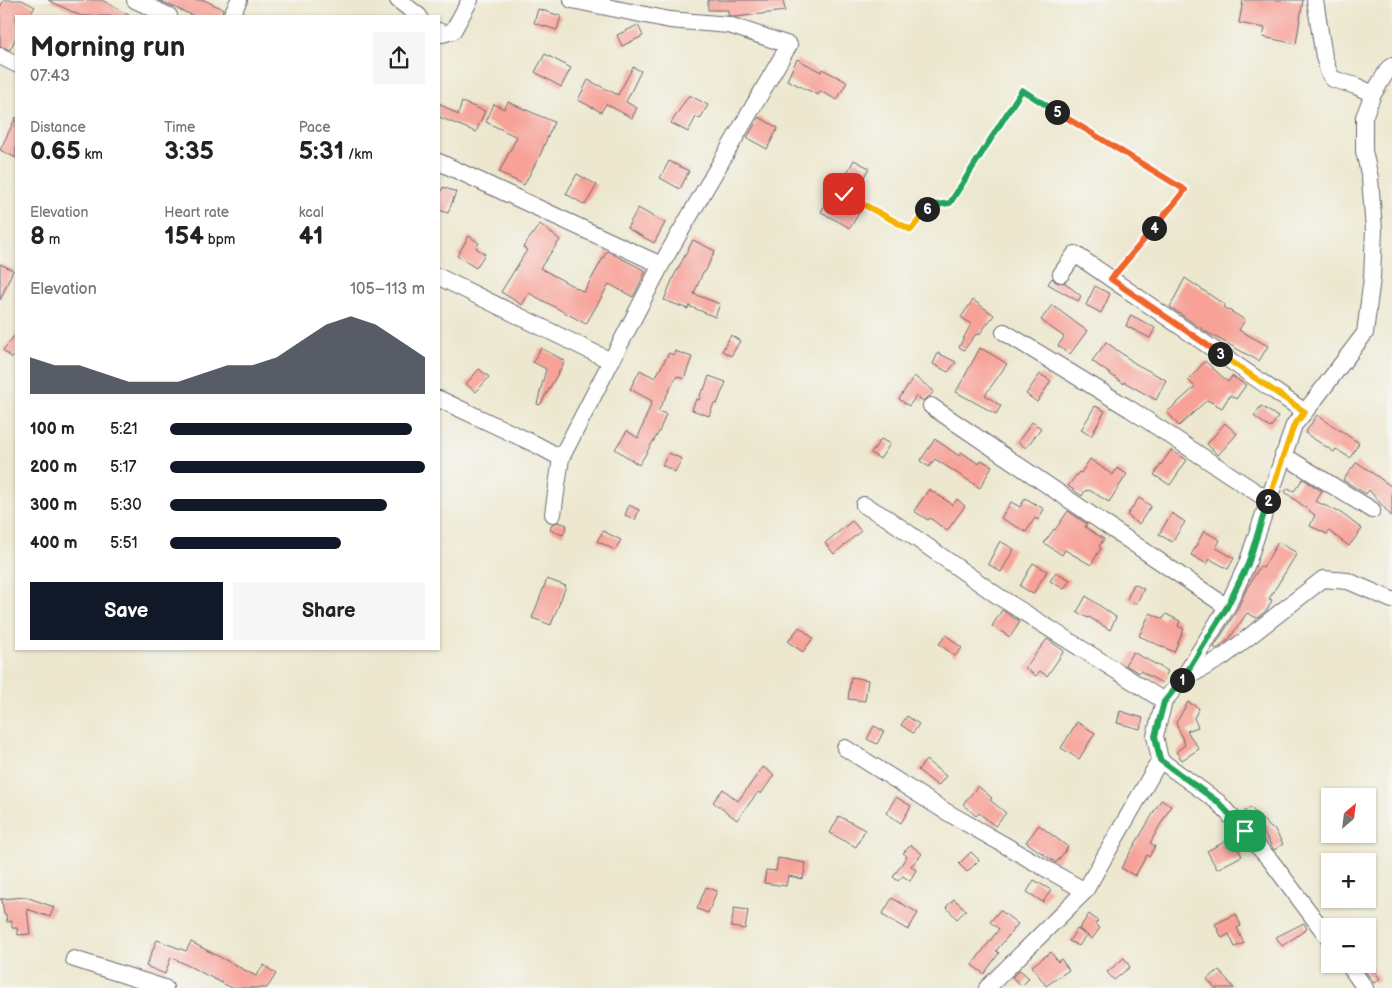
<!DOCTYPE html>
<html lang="en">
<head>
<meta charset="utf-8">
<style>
  :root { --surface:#fff; --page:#f6f6f6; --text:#222; --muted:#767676; --accent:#111827 }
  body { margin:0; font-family:"Balsamiq Sans",sans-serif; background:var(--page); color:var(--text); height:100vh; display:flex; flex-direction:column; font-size:19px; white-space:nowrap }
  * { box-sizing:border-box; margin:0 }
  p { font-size:16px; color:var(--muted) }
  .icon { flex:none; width:28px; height:28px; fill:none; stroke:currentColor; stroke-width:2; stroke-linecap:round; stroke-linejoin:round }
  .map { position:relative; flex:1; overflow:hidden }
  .sheet { position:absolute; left:15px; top:15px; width:425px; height:635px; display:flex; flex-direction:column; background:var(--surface); border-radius:0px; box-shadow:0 1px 4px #0004 }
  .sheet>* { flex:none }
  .needle { width:32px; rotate:28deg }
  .buttons { position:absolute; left:1321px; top:788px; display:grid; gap:10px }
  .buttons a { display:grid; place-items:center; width:55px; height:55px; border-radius:0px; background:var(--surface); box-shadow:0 1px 4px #0004; font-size:25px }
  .pin { position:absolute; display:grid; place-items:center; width:42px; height:42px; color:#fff; margin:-21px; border-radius:10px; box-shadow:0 2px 8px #0006 }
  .km { position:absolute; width:25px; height:25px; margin:-12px; border-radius:50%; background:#222; color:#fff; font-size:14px; line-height:25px; text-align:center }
  .round { display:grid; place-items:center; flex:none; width:52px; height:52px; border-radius:0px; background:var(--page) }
  .headline { display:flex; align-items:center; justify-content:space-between; height:85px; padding:0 15px }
  h1 { font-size:28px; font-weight:700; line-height:38px }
  .metrics { display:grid; grid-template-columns:repeat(3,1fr); gap:8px; height:85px; padding:5px 15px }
  .metrics div { display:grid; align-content:center }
  .metrics b { font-size:25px; font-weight:700 }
  .metrics small { font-size:14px; font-weight:400 }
  .metrics p { font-size:14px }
  .chart { height:140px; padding:10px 15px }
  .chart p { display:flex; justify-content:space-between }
  .chart svg { width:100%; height:90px; margin-top:5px; fill:var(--accent); opacity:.7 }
  .primary-button { display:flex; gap:10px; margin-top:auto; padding:10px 15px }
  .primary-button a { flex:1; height:58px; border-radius:0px; background:var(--accent); color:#fff; font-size:20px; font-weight:700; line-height:58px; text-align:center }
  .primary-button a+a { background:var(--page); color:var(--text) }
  ul { padding:0 15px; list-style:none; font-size:16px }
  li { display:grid; grid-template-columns:80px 60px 1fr; align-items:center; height:38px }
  li i { height:12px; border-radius:6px; background:var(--accent) }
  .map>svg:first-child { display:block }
</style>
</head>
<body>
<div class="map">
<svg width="1392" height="988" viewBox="0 0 1392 988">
  <rect width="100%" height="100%" fill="#f6f6f2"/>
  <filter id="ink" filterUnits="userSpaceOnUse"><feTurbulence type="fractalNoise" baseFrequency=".02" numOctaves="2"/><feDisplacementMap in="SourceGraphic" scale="10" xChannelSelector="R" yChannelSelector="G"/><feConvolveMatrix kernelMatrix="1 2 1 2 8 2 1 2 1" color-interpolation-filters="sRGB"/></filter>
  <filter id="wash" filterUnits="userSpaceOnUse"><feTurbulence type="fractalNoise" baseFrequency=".0096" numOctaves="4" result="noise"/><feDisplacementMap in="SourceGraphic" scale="20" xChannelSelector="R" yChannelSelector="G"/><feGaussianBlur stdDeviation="1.12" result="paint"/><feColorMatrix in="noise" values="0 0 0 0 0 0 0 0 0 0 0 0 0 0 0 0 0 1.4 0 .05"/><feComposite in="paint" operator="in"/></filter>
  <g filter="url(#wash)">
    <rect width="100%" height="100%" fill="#ece7ce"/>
    <g id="blocks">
      <path fill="#f7a197" d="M4 0H22L35 7 29 16H16V37L10 50 0 46V7Z
        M48 0H102L130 16H81Z
        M158 0H204L223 9 221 16H194Z
        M708 0H783L785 11 736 17 728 15V10H708Z
        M1243 0H1303L1296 44 1263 37 1265 28 1239 23Z
        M538 9 561 16 557 30 534 23Z
        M638 25 643 36 622 46 617 35Z
        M545 54 571 68 561 87 535 72Z
        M797 59 821 72 822 69 847 82 837 100 820 91 818 95 787 80Z
        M633 67 641 71 626 102 637 108 632 118 606 104 601 112 578 100 588 80 618 95Z
        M689 95 708 105 700 119 696 117 688 132 671 123Z
        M462 102 485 111 476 132 439 117V103L458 115Z
        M508 102 554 122 541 153 524 185 499 172 517 137 486 122 494 104 504 109Z
        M16 117V158L0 150Z
        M759 117 778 128 767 149 747 138Z
        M854 160 869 168 848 207 859 213 850 228 821 212 829 197 833 199Z
        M669 161 689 171 680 189 660 178Z
        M577 174 597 185 585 205 566 194Z
        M443 187 456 192 448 213 439 210V198Z
        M638 208 665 223 654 243 627 228Z
        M540 224 560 240 540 268 584 292 607 251 646 271 633 297 609 284 586 324 529 293 522 305 501 292 527 250 523 247Z
        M469 236 479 243 476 248 485 254 476 268 457 256Z
        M693 240 715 251 705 272H703L694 294 720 304 715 317 689 306 688 309 664 300 673 278Z
        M0 264 13 270 0 300Z
        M1052 278 1056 282 1065 283 1081 296 1078 301 1048 284Z
        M1185 278 1225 305 1224 307 1245 320 1239 330 1268 346 1259 361 1208 333 1170 307Z
        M1095 286 1110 294 1101 313 1086 305Z
        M973 300 994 315 979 335 976 334 964 350 959 347 971 324 961 317Z
        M1052 305 1087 331 1070 354 1058 346 1064 337 1041 320Z
        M1131 315 1155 328 1150 338 1126 326Z
        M16 334V352L12 358 3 350Z
        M731 335 740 341 731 356 722 351Z
        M1106 342 1136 364 1166 380 1156 400 1124 382V384L1092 361Z
        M541 348 565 361 540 405 537 404 546 369 533 362Z
        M980 348 993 355 1007 364 985 395 1001 406 996 414 956 392Z
        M675 351 692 357 684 379 677 376 658 411 666 414 659 432 639 465 615 449 627 431 638 438 652 401 630 389 640 370 655 378 669 353 673 355Z
        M938 353 956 362 948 372 933 364Z
        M1205 361 1228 382 1232 376 1246 385 1236 399 1230 395 1222 408 1207 400 1179 426 1167 412 1195 387 1188 380Z
        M479 369 489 377 476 392 466 384Z
        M1040 374 1051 381 1037 402 1026 394Z
        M709 376 726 382 717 404 714 403 709 416 692 410 696 399 699 400 702 390H704Z
        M914 376 934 391 930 396 922 401 916 396 909 406 899 399Z
        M1095 406 1105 411 1091 436 1081 430Z
        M1261 406 1278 417 1270 428 1254 416Z
        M1317 415 1359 443 1350 458 1336 449 1334 452 1305 433Z
        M1032 422 1041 428 1026 448 1018 442Z
        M1225 423 1237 434 1218 455 1207 444Z
        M881 439 890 444 880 459 871 453Z
        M935 439 959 456 961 452 979 464 981 460 992 466 980 488 935 459 929 467 920 461Z
        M1171 450 1187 460 1170 485 1154 475Z
        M669 453 682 459 675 472 662 465Z
        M1090 459 1113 475 1117 468 1127 474 1109 502 1089 490 1088 491 1086 490 1082 496 1068 486 1079 472 1081 473Z
        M1357 462 1392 487V517L1369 490 1366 494 1343 480Z
        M1303 479 1322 491 1315 501 1341 513 1362 529 1349 546 1329 531 1327 534 1310 526 1315 515 1285 492 1288 488 1294 491Z
        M929 489 953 505 957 499 965 506 947 531 930 518 928 520 914 511Z
        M1025 498 1044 509 1038 520 1035 518 1026 532 1001 518 1011 502 1020 507Z
        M1139 498 1151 506 1139 524 1127 515Z
        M629 505 639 510 635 520 625 515Z
        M1068 511 1087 524 1085 527 1104 539 1099 546 1101 548 1091 565 1065 550 1062 555 1044 543 1054 529 1055 530Z
        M1172 513 1185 522 1172 542 1159 534Z
        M852 521 861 531 834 554 825 543Z
        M559 522 567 525 563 535 550 530 552 524Z
        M603 531 621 540 615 550 597 541Z
        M1204 531 1220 540 1216 548 1234 558 1228 569 1210 559 1207 564 1191 555Z
        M1000 541 1014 549 1001 572 988 564Z
        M1278 542 1297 553 1269 599 1272 600 1267 610 1257 618 1247 613 1229 639 1217 649 1214 647 1236 612 1247 588 1260 566 1263 568Z
        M1033 563 1047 571 1033 594 1020 586Z
        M1056 572 1070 580 1064 589 1050 581Z
        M547 579 566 586 551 625 532 618Z
        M1134 584 1144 589 1136 604 1127 599Z
        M1086 596 1116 617 1110 630 1089 617 1088 618 1077 612Z
        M1002 610 1020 622 1010 637 992 626Z
        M1150 613 1163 619 1166 614 1180 621 1178 626 1184 629 1174 652 1139 636Z
        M799 627 813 638 803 652 788 642Z
        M946 635 962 648 955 656 939 644Z
        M1047 639 1064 651 1047 676 1040 671 1036 676 1025 668Z
        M1133 652 1168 671 1162 683 1140 671 1139 673 1125 665Z
        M851 677 868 680 865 701 848 699Z
        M1188 702 1199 708 1194 718 1198 727 1187 731 1199 749 1182 760 1176 752 1185 745 1176 723Z
        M1120 711 1143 718 1140 729 1117 723Z
        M907 716 919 724 913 733 901 725Z
        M1077 722 1095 733 1079 759 1061 748Z
        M874 726 884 731 877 744 867 739Z
        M926 760 946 776 938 786 918 770Z
        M763 767 774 775 761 794 758 792 737 820 713 802 723 789 738 801Z
        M978 786 992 798 990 800 1006 813 995 826 979 813 976 816 963 804Z
        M896 797 911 806 901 823 886 813Z
        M1161 800 1171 806 1150 843 1155 846 1149 857 1147 855 1135 876 1121 868Z
        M1250 807 1272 829 1274 828 1283 844 1274 850 1259 825 1256 828 1242 814Z
        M839 816 865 830 856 847 830 833Z
        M1039 825 1068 847 1056 863 1026 842Z
        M1232 838 1242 856 1217 869 1207 851Z
        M911 845 922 854 911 866 916 870 910 881 903 876 898 881 893 877 907 856 903 853Z
        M971 852 979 860 967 872 959 864Z
        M778 858 806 863 803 879 788 876 786 886 764 883 766 870 776 871Z
        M1034 880 1051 890 1043 902 1027 892Z
        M706 887 717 891 708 913 697 909Z
        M26 897 54 907 50 917 27 909 30 934 18 935 17 928H12V921L7 922 6 914H4L2 900 0 899Z
        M892 898 918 913 908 930 882 915Z
        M954 899 966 910 957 919 946 907Z
        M734 908 748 910 745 929 731 927Z
        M1000 910 1018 924 996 951 999 953 984 974 972 965 999 929 990 922Z
        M1089 914 1098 921 1095 924 1100 928 1092 939 1079 929Z
        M1236 914 1241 926 1237 928 1244 943 1235 947 1229 934 1222 938 1215 924Z
        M1304 923 1307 929 1282 946 1276 937Z
        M1077 929 1086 935 1079 946 1069 941Z
        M157 940 186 951 191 942 256 976 264 965 276 974 267 988H232L171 957 165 974 146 966Z
        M1051 952 1058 962 1061 959 1069 970 1046 986 1032 966Z
        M1124 958 1130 967 1114 980 1107 972Z
        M1360 964H1370L1380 979 1374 983Z
        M1020 970 1029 978 1022 986 1012 977Z
        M1219 970 1234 988H1215L1207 979Z"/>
    </g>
  </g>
  <g filter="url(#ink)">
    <use href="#blocks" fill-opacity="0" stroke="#69676e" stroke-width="1"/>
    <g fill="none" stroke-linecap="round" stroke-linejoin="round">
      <defs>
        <path id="street" d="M135 0 169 16
          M398 0 419 16
          M1315 0 1324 57 1329 73 1333 79 1356 86 1373 94
          M231 16 239 0
          M439 31 442 34 453 31 470 0
          M0 56 16 64
          M439 162 661 265
          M1061 274 1075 254 1305 412
          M439 277 611 361
          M1004 332 1130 409 1268 500
          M439 399 537 445 561 458
          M931 406 1227 607
          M1283 455 1372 510
          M864 505 887 518 998 596 1164 701
          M553 514 561 458 661 265 789 45 729 25 670 20 572 0
          M1182 680 1227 607 1247 564 1294 425 1312 403 1365 333 1372 278 1374 230 1370 178 1364 151V117L1373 94 1389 68 1392 66
          M845 748 945 811 1085 891
          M1160 760 1155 736 1164 701 1182 680 1223 657 1323 579 1348 581 1392 600
          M74 959 165 988
          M1348 964 1365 988
          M987 988 1085 891 1160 760 1218 802 1271 861 1330 940"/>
      </defs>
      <use href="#street" stroke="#69676e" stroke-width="18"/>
      <path stroke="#69676e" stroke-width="2.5" stroke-dasharray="4 4" stroke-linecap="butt" d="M843 193 911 230 928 206 950 203 1022 90 1185 190 1120 268"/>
      <use href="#street" stroke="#fff" stroke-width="16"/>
    </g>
  </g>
  <g fill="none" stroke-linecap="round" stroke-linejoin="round" filter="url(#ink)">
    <defs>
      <path id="split-1" d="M1182 680 1164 702 1155 736 1160 760 1218 802 1245 831"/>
      <path id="split-2" d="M1182 680 1227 607 1248 564 1268 501"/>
      <path id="split-3" d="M1220 354 1305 412 1294 425 1268 501"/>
      <path id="split-4" d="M1154 228 1111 279 1220 354"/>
      <path id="split-5" d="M1057 112 1185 190 1154 228"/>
      <path id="split-6" d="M927 209 928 206 950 203 1022 90 1057 112"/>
      <path id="split-7" d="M844 194 911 230 927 209"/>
    </defs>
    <use href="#split-1" stroke="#fff" stroke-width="10"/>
    <use href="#split-2" stroke="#fff" stroke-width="10"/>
    <use href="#split-3" stroke="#fff" stroke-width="10"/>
    <use href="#split-4" stroke="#fff" stroke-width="10"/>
    <use href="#split-5" stroke="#fff" stroke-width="10"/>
    <use href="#split-6" stroke="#fff" stroke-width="10"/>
    <use href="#split-7" stroke="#fff" stroke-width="10"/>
    <use href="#split-1" stroke="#22a559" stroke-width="6"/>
    <use href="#split-2" stroke="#22a559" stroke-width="6"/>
    <use href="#split-3" stroke="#f5b400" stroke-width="6"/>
    <use href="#split-4" stroke="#f0652b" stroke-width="6"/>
    <use href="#split-5" stroke="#f0652b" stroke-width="6"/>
    <use href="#split-6" stroke="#22a559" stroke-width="6"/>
    <use href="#split-7" stroke="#f5b400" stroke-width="6"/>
  </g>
</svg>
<div class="buttons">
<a><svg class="needle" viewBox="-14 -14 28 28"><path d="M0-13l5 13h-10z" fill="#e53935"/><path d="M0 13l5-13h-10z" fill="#767676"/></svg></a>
<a>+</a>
<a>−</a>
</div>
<div class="pin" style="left:1245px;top:831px;background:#1e9e55"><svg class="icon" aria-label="arrive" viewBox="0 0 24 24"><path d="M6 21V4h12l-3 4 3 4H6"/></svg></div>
<div class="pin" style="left:844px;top:194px;background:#d93025"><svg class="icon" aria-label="check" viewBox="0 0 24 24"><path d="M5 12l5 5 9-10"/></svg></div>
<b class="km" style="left:1182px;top:680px">1</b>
<b class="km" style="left:1268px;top:501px">2</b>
<b class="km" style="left:1220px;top:354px">3</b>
<b class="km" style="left:1154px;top:228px">4</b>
<b class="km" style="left:1057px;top:112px">5</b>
<b class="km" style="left:927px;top:209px">6</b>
<section class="sheet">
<div class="headline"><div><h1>Morning run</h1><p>07:43</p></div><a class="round"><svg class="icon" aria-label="share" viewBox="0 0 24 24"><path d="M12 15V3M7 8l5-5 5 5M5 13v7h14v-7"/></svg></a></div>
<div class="metrics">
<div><p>Distance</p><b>0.65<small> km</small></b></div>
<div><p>Time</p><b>3:35</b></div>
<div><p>Pace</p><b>5:31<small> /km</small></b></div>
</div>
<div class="metrics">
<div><p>Elevation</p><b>8<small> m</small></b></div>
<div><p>Heart rate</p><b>154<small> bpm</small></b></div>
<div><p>kcal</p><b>41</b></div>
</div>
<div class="chart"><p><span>Elevation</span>105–113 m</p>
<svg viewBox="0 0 160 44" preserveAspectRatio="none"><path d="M0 44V26L10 30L20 30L30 34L40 38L50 38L60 38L70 34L80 30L90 30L100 26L110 18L120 10L130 6L140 10L150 18L160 26V44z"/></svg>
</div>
<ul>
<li><b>100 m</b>5:21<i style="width:95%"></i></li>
<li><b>200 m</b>5:17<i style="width:100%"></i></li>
<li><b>300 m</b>5:30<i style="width:85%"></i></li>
<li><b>400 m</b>5:51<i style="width:67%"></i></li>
</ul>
<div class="primary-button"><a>Save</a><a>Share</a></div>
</section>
</div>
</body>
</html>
